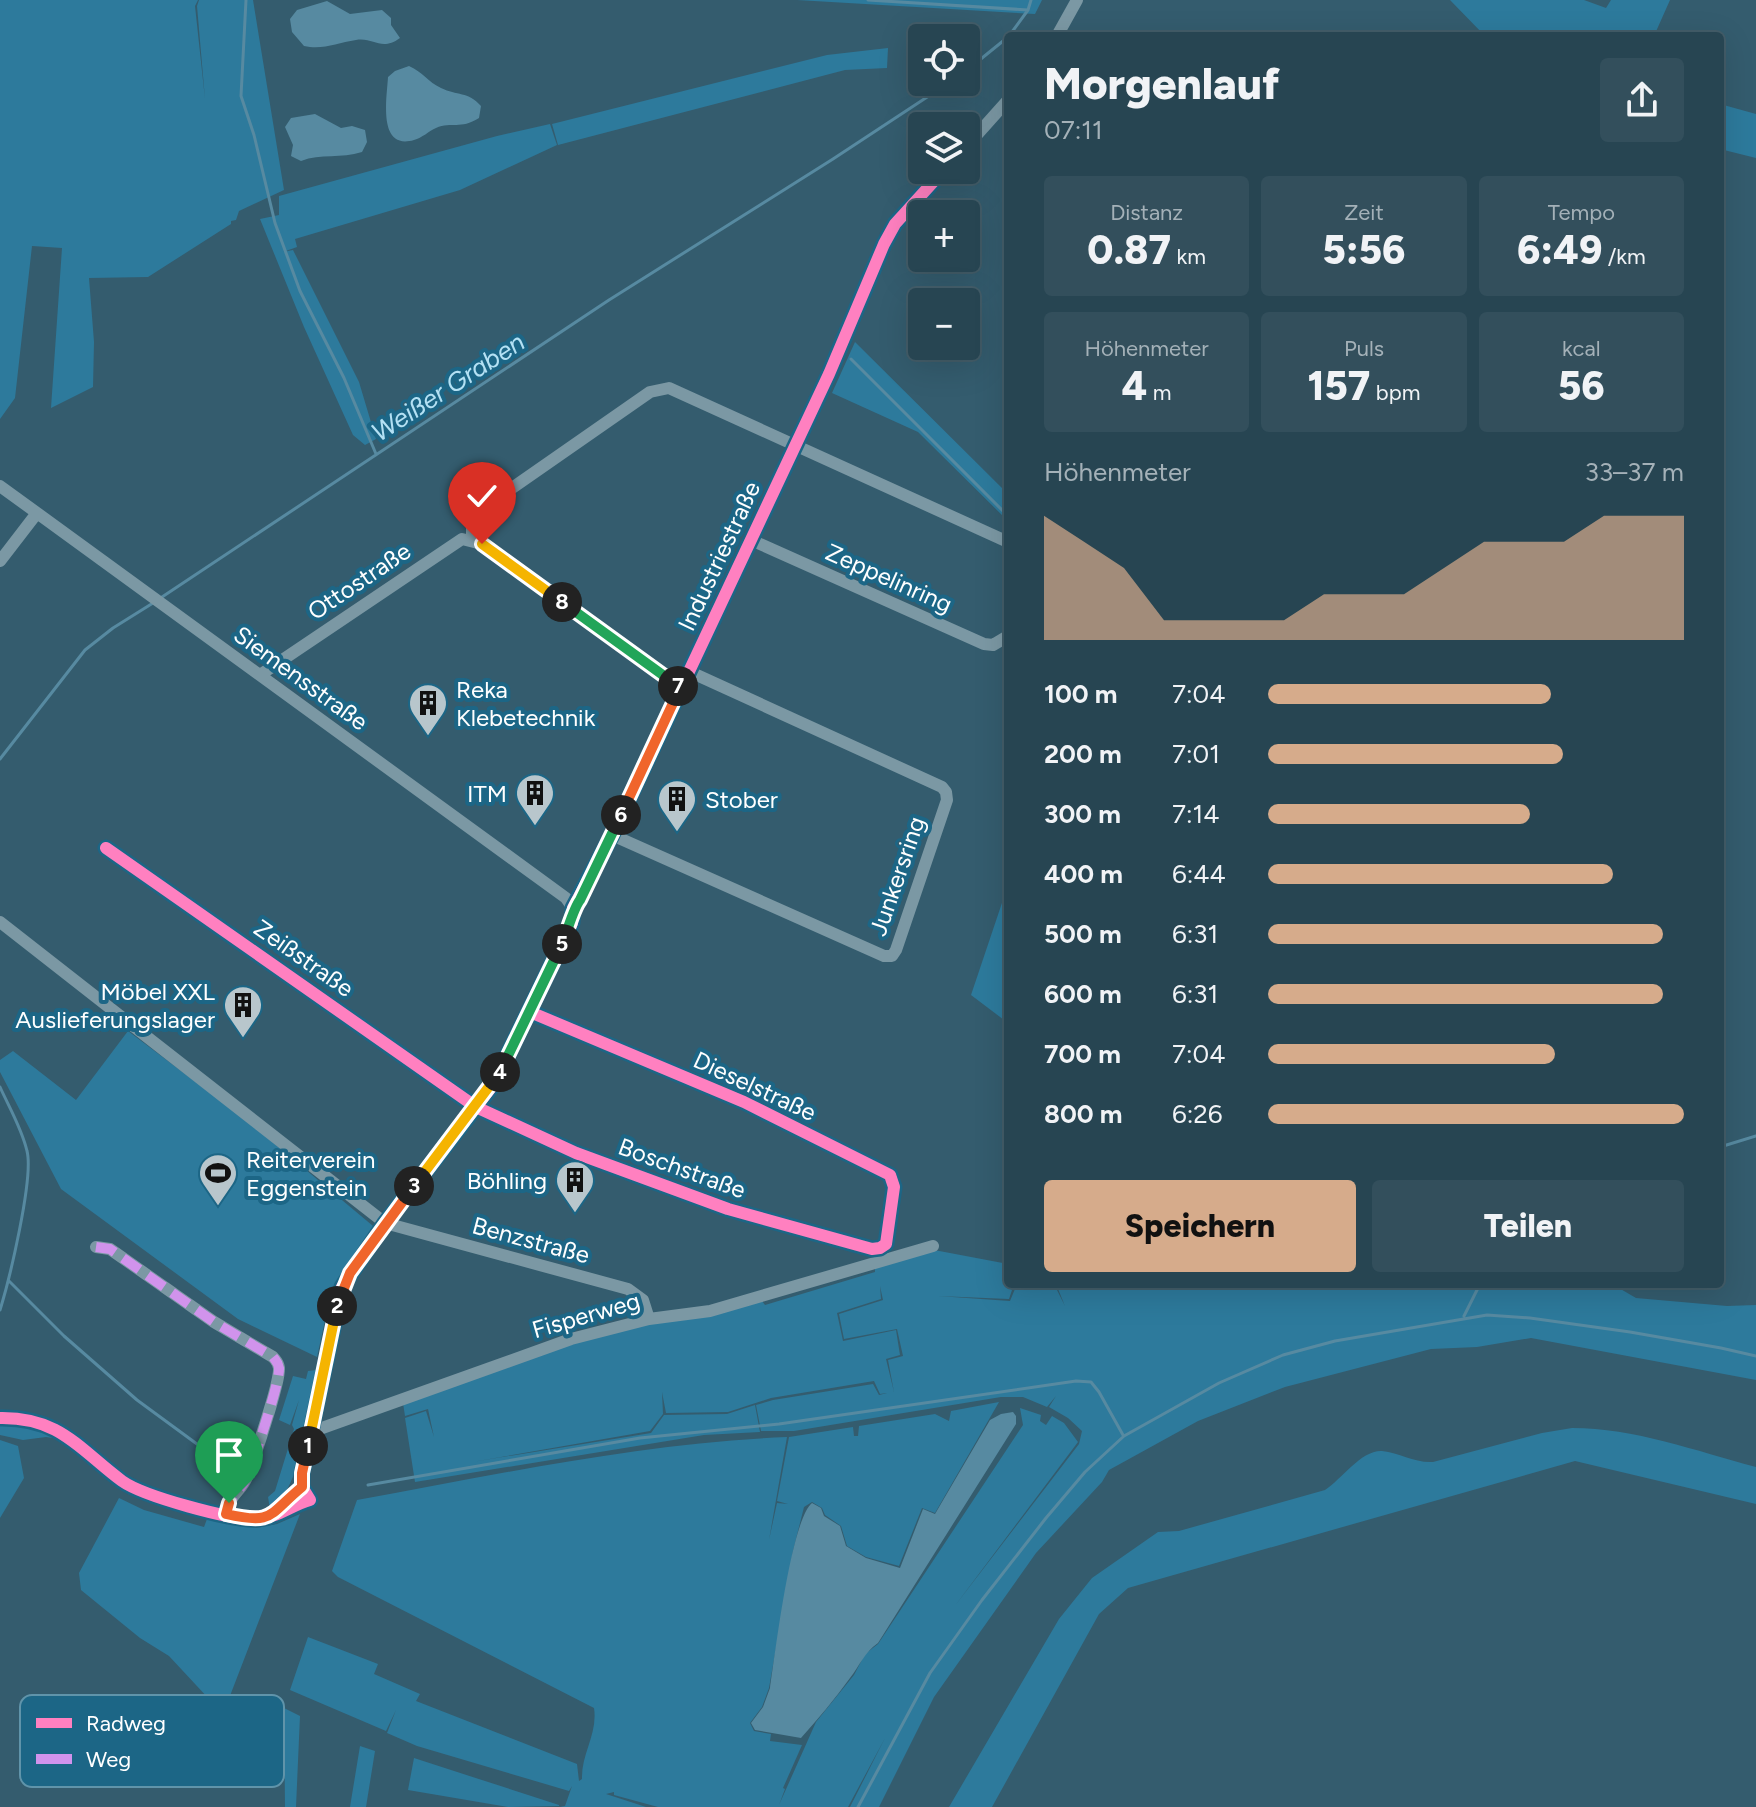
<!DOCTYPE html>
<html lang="de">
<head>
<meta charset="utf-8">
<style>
  :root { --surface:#274552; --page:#334f5c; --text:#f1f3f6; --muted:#a4b1b8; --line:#435d69; --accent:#d6ab8b }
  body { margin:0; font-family:Figtree,sans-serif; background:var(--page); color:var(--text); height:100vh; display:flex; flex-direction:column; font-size:30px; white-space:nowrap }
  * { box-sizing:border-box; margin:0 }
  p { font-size:26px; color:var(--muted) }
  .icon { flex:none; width:44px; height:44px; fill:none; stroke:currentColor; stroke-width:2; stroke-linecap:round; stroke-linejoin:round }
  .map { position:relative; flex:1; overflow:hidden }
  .drawer { position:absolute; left:1004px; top:32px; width:720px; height:1256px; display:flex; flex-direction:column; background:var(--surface); border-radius:8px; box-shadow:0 8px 32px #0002,0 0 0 2px var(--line) }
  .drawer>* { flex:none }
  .fabs { position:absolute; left:908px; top:24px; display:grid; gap:16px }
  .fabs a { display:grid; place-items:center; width:72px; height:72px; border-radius:8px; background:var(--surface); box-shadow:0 8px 32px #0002,0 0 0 2px var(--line); font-size:40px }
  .pin { position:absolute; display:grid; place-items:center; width:68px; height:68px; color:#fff; margin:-82px -34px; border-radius:50% 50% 50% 0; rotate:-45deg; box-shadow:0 0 8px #0007 }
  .pin .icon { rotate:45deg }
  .km { position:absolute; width:40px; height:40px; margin:-20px; border-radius:50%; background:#222; color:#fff; font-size:22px; line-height:40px; text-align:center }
  .round { display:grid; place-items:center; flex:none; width:84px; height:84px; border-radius:8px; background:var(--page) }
  .summary { display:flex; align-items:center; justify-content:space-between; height:136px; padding:0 40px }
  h1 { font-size:44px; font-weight:800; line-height:60px }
  .figures { display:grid; grid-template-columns:repeat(3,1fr); gap:12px; height:136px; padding:8px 40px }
  .figures div { display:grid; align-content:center; border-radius:8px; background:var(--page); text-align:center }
  .figures b { font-size:40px; font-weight:800 }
  .figures small { font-size:22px; font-weight:400 }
  .figures p { font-size:22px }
  .chart { height:224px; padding:16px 40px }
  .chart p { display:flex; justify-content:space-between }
  .chart svg { width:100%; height:144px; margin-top:8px; fill:var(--accent); opacity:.7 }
  .action { display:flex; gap:16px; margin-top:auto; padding:16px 40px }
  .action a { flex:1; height:92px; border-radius:8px; background:var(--accent); color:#111; font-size:32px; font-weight:800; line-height:92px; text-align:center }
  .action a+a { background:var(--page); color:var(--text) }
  ul { padding:0 40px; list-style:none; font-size:26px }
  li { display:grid; grid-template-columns:128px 96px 1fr; align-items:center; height:60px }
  li i { height:20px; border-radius:10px; background:var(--accent) }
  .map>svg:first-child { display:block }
</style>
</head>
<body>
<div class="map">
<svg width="1756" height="1807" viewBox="0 0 1756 1807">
  <rect width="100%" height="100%" fill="#345c6e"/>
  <path fill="#2d7a9c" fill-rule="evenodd" d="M0 0H198L195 6 205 99 197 6 199 0H253L284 190 239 211 236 220 231 221V224L148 277 89 278 94 342 93 387 51 408 62 248 32 246 15 398 0 419Z
    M797 0H1042L1035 14Z
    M1450 0H1584L1606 8 1611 0H1670L1654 36H1485Z
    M888 48 887 68 845 70 558 145 552 124 827 55Z
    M1720 104 1756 114V158L1720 149Z
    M550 124 557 145 460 190 295 239 297 247 283 252 293 250 359 382 376 439 365 445 353 435 304 327 260 219 279 215V196L497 136Z
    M855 342 1008 494V521L918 432 832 393Z
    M1008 885V1023L971 995Z
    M128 1031 245 1119 373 1226 331 1293 317 1357 238 1319 61 1189 0 1072V1060L13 1051 76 1100Z
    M934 1250 1008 1264V1284H1014L1009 1299 938 1296 1010 1301 1017 1284H1054L1065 1306 1056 1284H1274L1275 1288 1276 1284H1612L1636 1298 1727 1306 1756 1305V1380L1531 1338 1477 1347 1431 1349 1285 1387 1198 1421 1109 1470 1102 1482 1036 1553 934 1697 879 1807H850L885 1738 848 1807H658L614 1795V1792L606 1794 646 1807H560L565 1806 572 1786 569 1791 417 1746 387 1733 396 1710 386 1731 290 1690 308 1637 378 1664 374 1674 420 1694 416 1701 577 1764 579 1781 582 1779C581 1754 598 1734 594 1708L338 1577 332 1571 357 1500C499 1474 642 1443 787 1437L769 1540 777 1503 788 1504 777 1501 789 1437 853 1427 854 1436H858L859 1426 935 1414 949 1421 951 1411 999 1402 935 1513 922 1508 899 1566 866 1557 847 1546 841 1526 825 1515 822 1508 812 1502 804 1507 793 1551 769 1688 762 1707 750 1723 754 1731 771 1734 770 1741 802 1745 783 1788 785 1789 779 1805 816 1722 854 1675 865 1654 878 1644 1023 1425 1020 1408 1041 1415 1040 1421 1046 1425 1052 1416 1064 1423 1078 1442 954 1607 1079 1444 1082 1431 1068 1418 1049 1407 1056 1396 1047 1407 1023 1397H1001L794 1431H761L756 1405 773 1400 873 1384 879 1395 887 1393 880 1394 874 1381 771 1398 728 1412 666 1413 662 1392 663 1414 650 1431 472 1462 651 1433 664 1415 727 1414 755 1405 760 1432 704 1435 415 1482 405 1418 426 1411 434 1437 428 1409 405 1416 403 1403 573 1343 629 1328 762 1301 765 1305 875 1272V1268ZM880 1286 883 1300 839 1314 844 1339 897 1329 903 1356 888 1360 894 1392 886 1359 900 1355 896 1330 843 1341 837 1313 881 1299Z
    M316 1370C309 1407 303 1488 270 1509L268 1497 275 1491 294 1429 292 1425 299 1400 290 1425 279 1420 293 1376 306 1379 308 1371Z
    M0 1423 42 1428 60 1439 46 1437 23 1440 0 1435Z
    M1572 1428C1634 1428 1696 1451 1756 1467V1504L1575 1461 1128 1588 1099 1614 992 1807H949L1059 1619 1092 1578 1158 1532 1179 1531 1325 1490C1342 1479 1361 1450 1382 1451 1400 1453 1414 1463 1433 1462L1542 1433Z
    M0 1440 18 1446 24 1478 0 1518Z
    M119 1498 144 1510 204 1527 207 1519 256 1528 277 1524 300 1514 223 1714 169 1656 140 1638 81 1590 79 1573Z
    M284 1708 300 1716 296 1807H285Z
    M360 1746 375 1751 366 1807H350Z
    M414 1758 559 1805V1806L508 1807 408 1790Z"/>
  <path fill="#578aa1" d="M327 1 350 14 382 10 391 18V25L400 38C381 52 374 37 356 40 337 43 323 50 304 46L292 32 290 19 297 10Z
    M409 66C423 72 428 82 441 88 457 96 468 91 481 106L479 118C460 130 452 121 436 128 429 131 422 138 414 140 377 151 387 97 388 77L395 71Z
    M315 114 341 128 352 126 365 130 367 142 362 152C341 159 321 153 301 161L291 156 293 145 285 127 291 118Z
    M1013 1412 1016 1416V1424L878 1643C864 1653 860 1665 850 1678 835 1699 818 1719 801 1738L755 1730 751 1723 763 1707 770 1688C775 1655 791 1520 812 1503L821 1508 824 1516 840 1526 846 1546 866 1558 900 1568 923 1509 935 1514 990 1420 1001 1414Z"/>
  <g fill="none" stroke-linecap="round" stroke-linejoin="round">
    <path stroke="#578aa1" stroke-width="3" d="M246 0 241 96 254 135 275 223 300 291 344 378 376 454
      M868 0 1028 10
      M1009 36 1028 10 1031 0
      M966 71 1008 37
      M851 359 1008 516
      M159 599 609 300 833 159 950 82
      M0 759 85 650 113 628 153 603
      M0 1087C9 1107 22 1129 27 1151 34 1178 9 1281 0 1310
      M1720 1147 1756 1136
      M9 1281 64 1336 137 1400 231 1469
      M1464 1316 1480 1284
      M368 1485 640 1438 779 1424 1076 1381 1091 1382 1099 1392 1123 1435
      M858 1807 930 1673 982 1600 1046 1518 1085 1472 1124 1436 1219 1383 1283 1355 1335 1341 1487 1315 1530 1318 1630 1332 1721 1348 1756 1356"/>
    <path stroke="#7b98a4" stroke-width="12" d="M1057 36 1077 0
      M966 147 1008 100
      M0 486 566 898 573 908
      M472 540V526L479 511 650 392 669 388 1008 542
      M751 540 984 644 993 645 1008 636
      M0 561 37 513
      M260 675 462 539 482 544 680 688
      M612 835 884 956H892L896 950 947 800 946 792 942 787 688 671
      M106 848 476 1107 576 1153 728 1209 872 1249 880 1248 886 1244 894 1187 890 1175 744 1102 530 1012
      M0 922 385 1223 628 1289 643 1300 649 1319
      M96 1247 110 1249 214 1322 273 1357C277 1362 278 1362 279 1368 280 1383 254 1459 247 1477 240 1493 231 1492 226 1514
      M0 1418C60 1417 79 1449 122 1481 143 1496 232 1521 258 1519 276 1518 292 1505 310 1500L302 1487V1473L342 1287 385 1223 493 1085 572 923 573 908 612 835 829 374 884 244 895 224 944 170
      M311 1432 571 1339 649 1319 710 1311 933 1246
      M275 1514 282 1504 302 1487"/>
    <path stroke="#d193ec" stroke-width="10" stroke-dasharray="20 10" stroke-linecap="butt" d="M96 1247 110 1249 214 1322 273 1357C277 1362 278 1362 279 1368 280 1383 254 1459 247 1477 240 1493 231 1492 226 1514"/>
    <defs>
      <path id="cycleway" d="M106 848 476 1107 576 1153 728 1209 872 1249 880 1248 886 1244 894 1187 890 1175 744 1102 530 1012
        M0 1418C60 1417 79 1449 122 1481 143 1496 232 1521 258 1519 276 1518 292 1505 310 1500L302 1487V1473L342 1287 385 1223 493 1085 572 923 573 908 612 835 829 374 884 244 895 224 944 170"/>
    </defs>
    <use href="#cycleway" stroke="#1c6686" stroke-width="17"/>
    <use href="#cycleway" stroke="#ff80c0" stroke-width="12"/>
  </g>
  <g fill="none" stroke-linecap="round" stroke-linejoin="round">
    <defs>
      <path id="split-1" d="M229 1503 226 1514C274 1525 268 1515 302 1487V1473L308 1446"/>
      <path id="split-2" d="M308 1446 337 1306"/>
      <path id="split-3" d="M337 1306 350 1273 414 1186"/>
      <path id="split-4" d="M414 1186 500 1072"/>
      <path id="split-5" d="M500 1072 562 944"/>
      <path id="split-6" d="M562 944C568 930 573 909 580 900L621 815"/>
      <path id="split-7" d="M621 815 680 688 678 686"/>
      <path id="split-8" d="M562 602 678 686"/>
      <path id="split-9" d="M482 544 562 602"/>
    </defs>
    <use href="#split-1" stroke="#fff" stroke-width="16"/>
    <use href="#split-2" stroke="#fff" stroke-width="16"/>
    <use href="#split-3" stroke="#fff" stroke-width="16"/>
    <use href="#split-4" stroke="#fff" stroke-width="16"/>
    <use href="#split-5" stroke="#fff" stroke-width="16"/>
    <use href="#split-6" stroke="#fff" stroke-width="16"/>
    <use href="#split-7" stroke="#fff" stroke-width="16"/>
    <use href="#split-8" stroke="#fff" stroke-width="16"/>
    <use href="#split-9" stroke="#fff" stroke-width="16"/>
    <use href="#split-1" stroke="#f0652b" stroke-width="10"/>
    <use href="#split-2" stroke="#f5b400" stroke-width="10"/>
    <use href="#split-3" stroke="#f0652b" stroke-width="10"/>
    <use href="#split-4" stroke="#f5b400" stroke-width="10"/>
    <use href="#split-5" stroke="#22a559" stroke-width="10"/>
    <use href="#split-6" stroke="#22a559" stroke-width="10"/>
    <use href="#split-7" stroke="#f0652b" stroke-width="10"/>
    <use href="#split-8" stroke="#22a559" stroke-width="10"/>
    <use href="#split-9" stroke="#f5b400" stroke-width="10"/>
  </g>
  <defs>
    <symbol id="building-pin" viewBox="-11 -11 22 30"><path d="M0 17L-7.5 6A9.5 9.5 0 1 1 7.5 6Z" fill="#b8c6cc" stroke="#1c6686"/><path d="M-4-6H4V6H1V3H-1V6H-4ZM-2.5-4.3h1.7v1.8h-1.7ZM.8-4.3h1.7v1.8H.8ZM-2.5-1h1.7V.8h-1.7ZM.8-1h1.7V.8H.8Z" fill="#111"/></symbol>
    <symbol id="stadium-pin" viewBox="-11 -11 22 30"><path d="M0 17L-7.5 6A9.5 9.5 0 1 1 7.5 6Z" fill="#b8c6cc" stroke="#1c6686"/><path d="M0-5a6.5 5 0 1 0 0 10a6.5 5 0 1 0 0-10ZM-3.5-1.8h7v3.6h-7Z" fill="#111"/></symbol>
  </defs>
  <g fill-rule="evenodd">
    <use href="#building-pin" x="406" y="681" width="44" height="60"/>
    <use href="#building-pin" x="513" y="771" width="44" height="60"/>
    <use href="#building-pin" x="655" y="777" width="44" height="60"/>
    <use href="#building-pin" x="221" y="983" width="44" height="60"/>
    <use href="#stadium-pin" x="196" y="1151" width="44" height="60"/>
    <use href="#building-pin" x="553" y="1158" width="44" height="60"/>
  </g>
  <g text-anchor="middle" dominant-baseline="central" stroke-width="8" stroke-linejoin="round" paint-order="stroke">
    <g font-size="24" fill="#fff" stroke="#1c6686">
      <text transform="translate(719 556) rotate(-65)">Industriestraße</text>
      <text transform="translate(889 578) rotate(24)">Zeppelinring</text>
      <text transform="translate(359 581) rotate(-34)">Ottostraße</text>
      <text transform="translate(301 678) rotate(36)">Siemensstraße</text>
      <text transform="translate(897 876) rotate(-71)">Junkersring</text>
      <text transform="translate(304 958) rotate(35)">Zeißstraße</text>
      <text transform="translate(755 1086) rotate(25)">Dieselstraße</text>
      <text transform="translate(682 1168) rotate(20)">Boschstraße</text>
      <text transform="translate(531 1240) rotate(15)">Benzstraße</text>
      <text transform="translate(586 1315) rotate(-16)">Fisperweg</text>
    </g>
    <g font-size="24" fill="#fff" stroke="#1c6686" text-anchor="start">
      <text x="456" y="689">Reka<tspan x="456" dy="28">Klebetechnik</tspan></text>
      <text x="507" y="793" text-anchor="end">ITM</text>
      <text x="705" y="799">Stober</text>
      <text x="215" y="991" text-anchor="end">Möbel XXL<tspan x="215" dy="28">Auslieferungslager</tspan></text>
      <text x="246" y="1159">Reiterverein<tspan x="246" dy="28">Eggenstein</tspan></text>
      <text x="547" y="1180" text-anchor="end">Böhling</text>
    </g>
    <g font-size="26" font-style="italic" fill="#b4e1f4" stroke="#1c6686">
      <text transform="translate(448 387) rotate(-33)">Weißer Graben</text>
    </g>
  </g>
  <rect x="20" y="1695" width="264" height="92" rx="12" fill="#1c6686" stroke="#6094aa" stroke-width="2"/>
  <rect x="36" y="1718" width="36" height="10" fill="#ff80c0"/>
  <rect x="36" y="1754" width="36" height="10" fill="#d193ec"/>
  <g font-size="22" fill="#fff">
    <text x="86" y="1731">Radweg</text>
    <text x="86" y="1767">Weg</text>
  </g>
</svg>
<div class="fabs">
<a><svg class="icon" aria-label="locate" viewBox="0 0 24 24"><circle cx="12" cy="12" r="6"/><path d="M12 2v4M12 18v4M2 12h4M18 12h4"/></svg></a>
<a><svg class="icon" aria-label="layers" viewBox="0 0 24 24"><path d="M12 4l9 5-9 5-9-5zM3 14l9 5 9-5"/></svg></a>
<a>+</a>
<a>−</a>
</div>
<div class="pin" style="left:229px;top:1503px;background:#1e9e55"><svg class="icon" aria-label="arrive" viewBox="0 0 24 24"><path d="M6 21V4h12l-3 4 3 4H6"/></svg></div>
<div class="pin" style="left:482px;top:544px;background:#d93025"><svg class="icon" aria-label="check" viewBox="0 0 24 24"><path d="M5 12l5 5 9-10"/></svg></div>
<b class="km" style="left:308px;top:1446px">1</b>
<b class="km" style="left:337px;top:1306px">2</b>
<b class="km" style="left:414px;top:1186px">3</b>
<b class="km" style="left:500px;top:1072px">4</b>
<b class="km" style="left:562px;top:944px">5</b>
<b class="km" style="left:621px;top:815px">6</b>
<b class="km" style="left:678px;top:686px">7</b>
<b class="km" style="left:562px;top:602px">8</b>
<section class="drawer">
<div class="summary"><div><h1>Morgenlauf</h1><p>07:11</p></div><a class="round"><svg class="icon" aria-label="share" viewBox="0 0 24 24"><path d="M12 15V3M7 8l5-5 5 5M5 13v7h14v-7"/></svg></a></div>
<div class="figures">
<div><p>Distanz</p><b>0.87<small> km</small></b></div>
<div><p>Zeit</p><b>5:56</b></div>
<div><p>Tempo</p><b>6:49<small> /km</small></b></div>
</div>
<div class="figures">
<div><p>Höhenmeter</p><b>4<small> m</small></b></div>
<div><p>Puls</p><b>157<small> bpm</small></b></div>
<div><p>kcal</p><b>56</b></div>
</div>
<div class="chart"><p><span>Höhenmeter</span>33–37 m</p>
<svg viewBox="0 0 160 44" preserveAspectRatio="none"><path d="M0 44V6L10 14L20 22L30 38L40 38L50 38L60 38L70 30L80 30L90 30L100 22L110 14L120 14L130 14L140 6L150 6L160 6V44z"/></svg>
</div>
<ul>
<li><b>100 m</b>7:04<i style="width:68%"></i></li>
<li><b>200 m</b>7:01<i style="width:71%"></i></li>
<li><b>300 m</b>7:14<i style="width:63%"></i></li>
<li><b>400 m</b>6:44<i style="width:83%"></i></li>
<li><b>500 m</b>6:31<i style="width:95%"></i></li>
<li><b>600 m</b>6:31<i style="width:95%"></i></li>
<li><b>700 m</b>7:04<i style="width:69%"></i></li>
<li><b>800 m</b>6:26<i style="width:100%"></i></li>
</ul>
<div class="action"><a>Speichern</a><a>Teilen</a></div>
</section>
</div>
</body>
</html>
